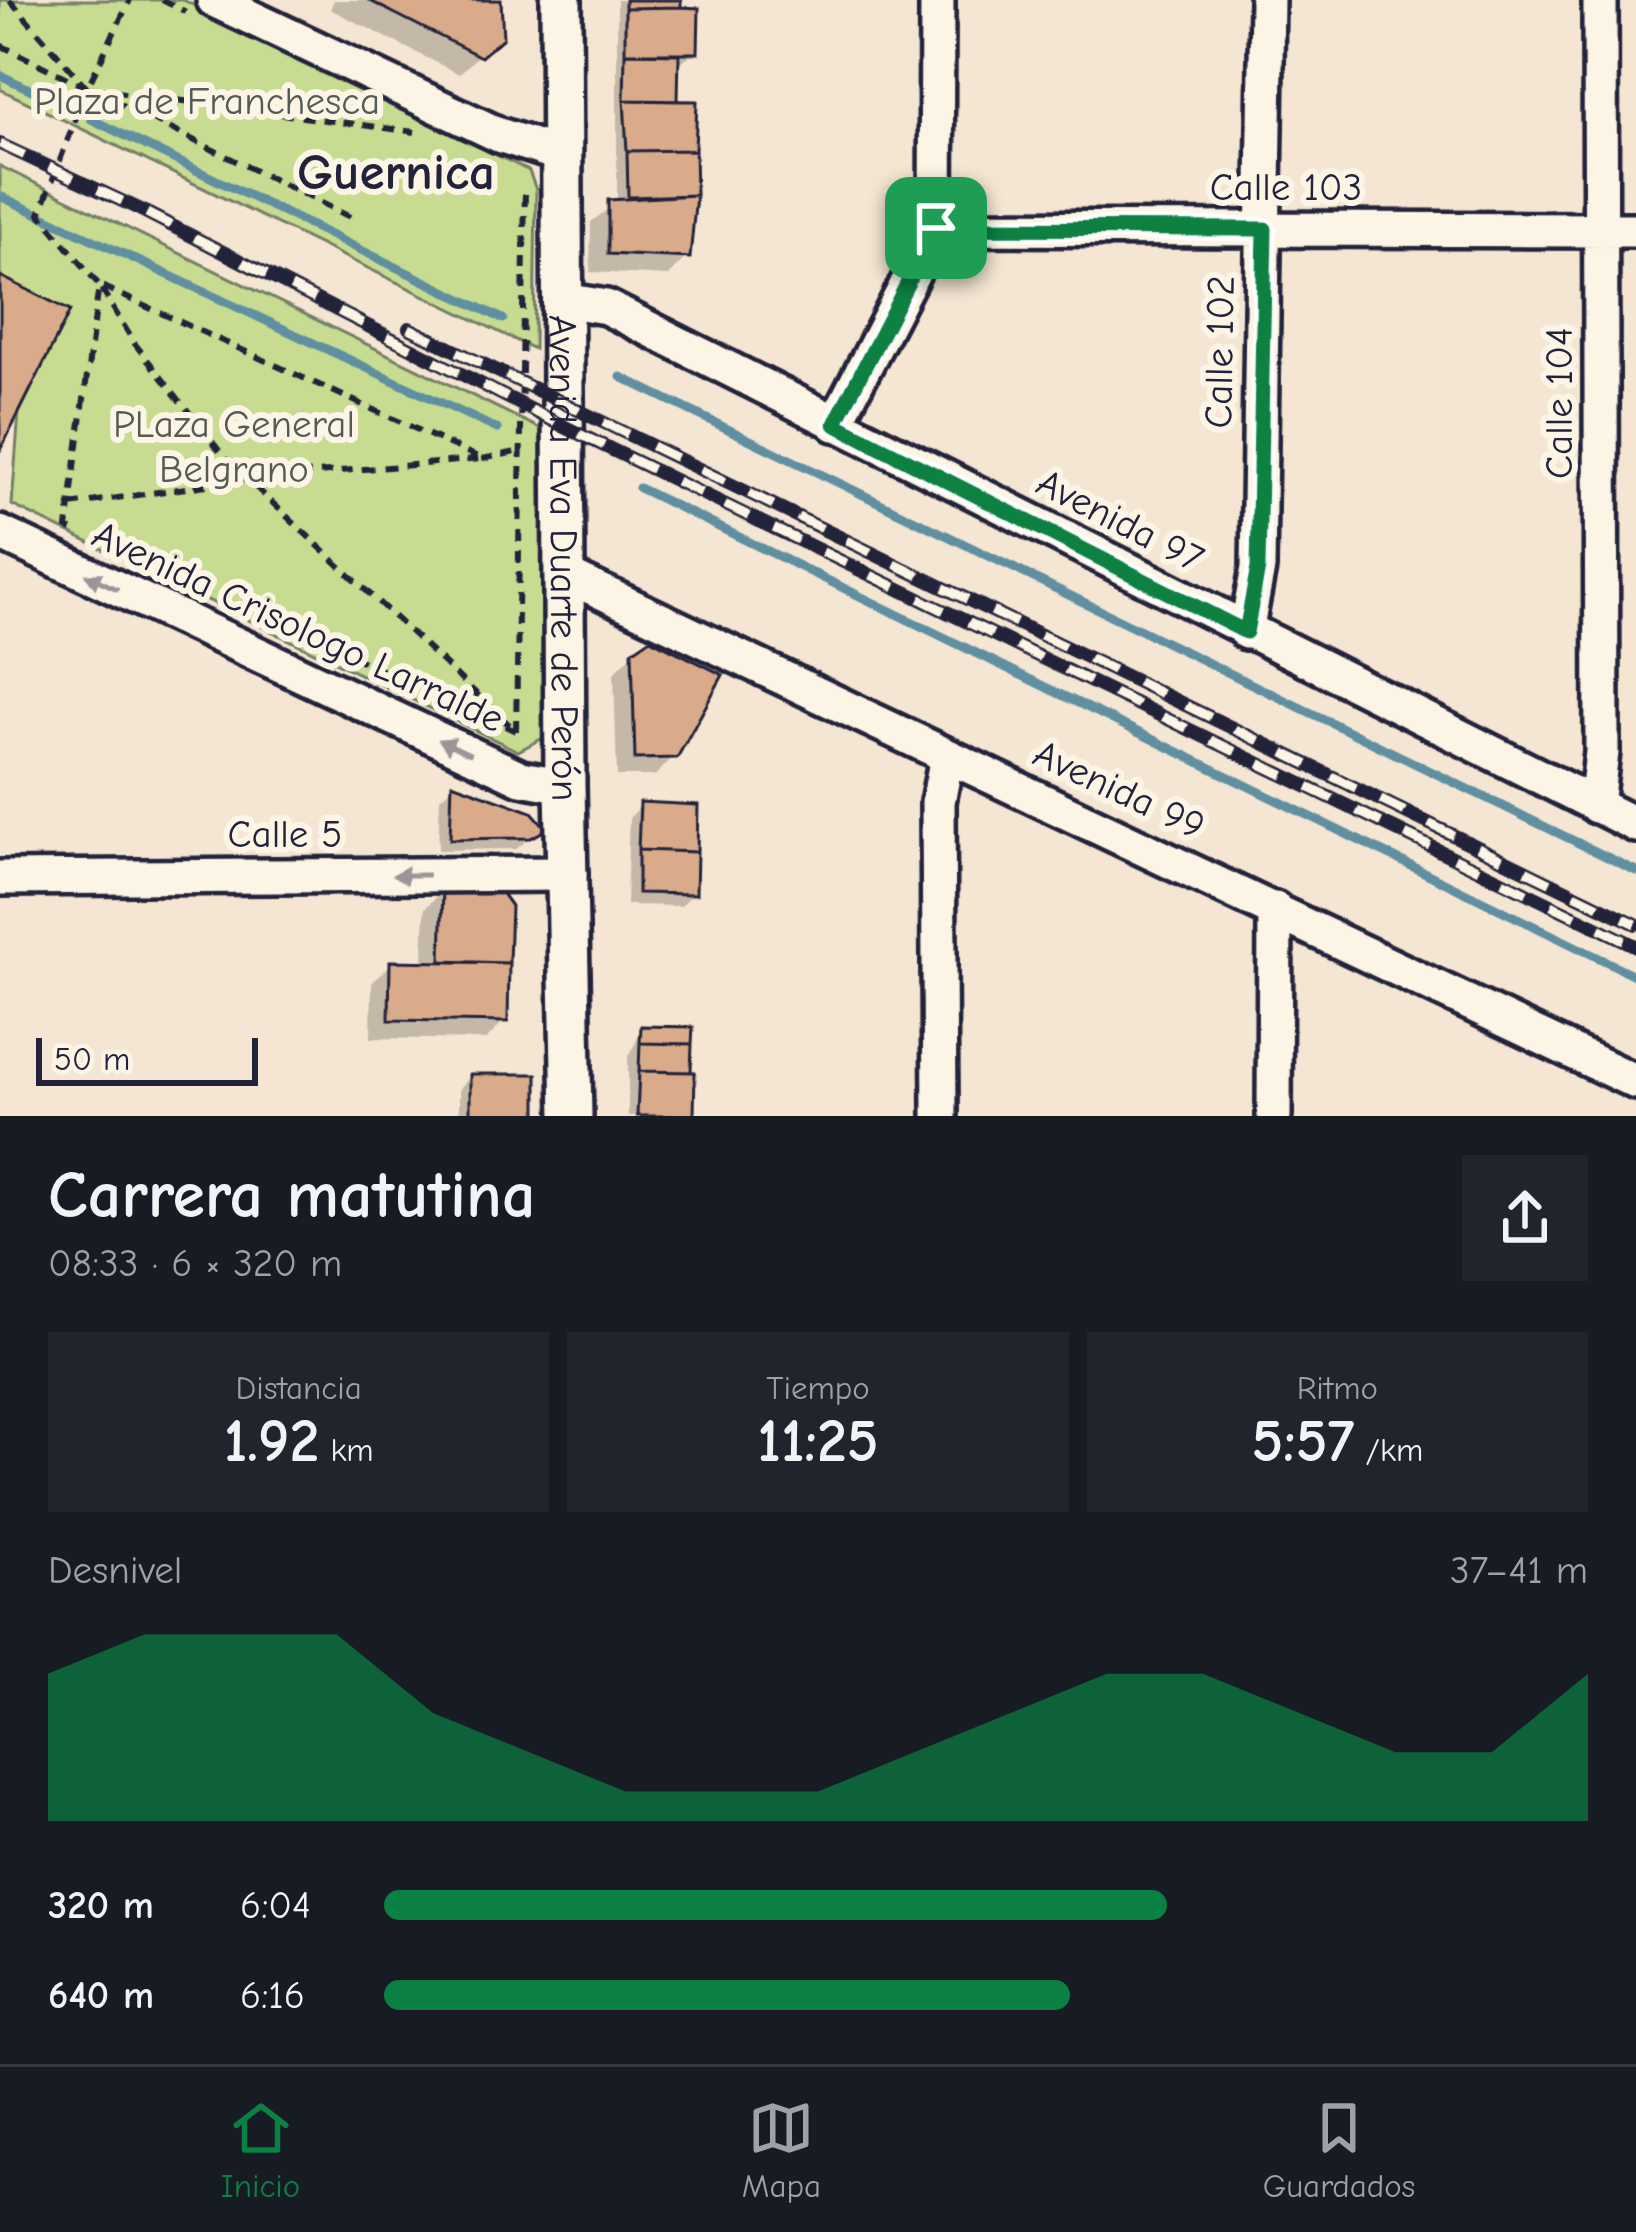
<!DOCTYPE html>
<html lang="es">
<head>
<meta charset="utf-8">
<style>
  :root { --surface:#171b24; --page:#20242c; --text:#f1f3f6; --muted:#9ea1a6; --line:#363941; --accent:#0b8043 }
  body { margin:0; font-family:"Comic Neue",sans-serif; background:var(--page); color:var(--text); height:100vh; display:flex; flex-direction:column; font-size:45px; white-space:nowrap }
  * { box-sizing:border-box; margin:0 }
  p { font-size:39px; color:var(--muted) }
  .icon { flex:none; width:66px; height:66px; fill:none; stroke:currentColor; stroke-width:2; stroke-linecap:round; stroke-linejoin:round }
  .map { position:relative; height:1116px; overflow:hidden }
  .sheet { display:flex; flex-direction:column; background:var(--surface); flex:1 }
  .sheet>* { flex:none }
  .scale { position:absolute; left:36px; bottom:30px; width:222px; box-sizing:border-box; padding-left:12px; border:6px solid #22223b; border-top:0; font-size:33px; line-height:42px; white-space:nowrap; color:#22223b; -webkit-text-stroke:9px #fcf5e5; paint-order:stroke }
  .pin { position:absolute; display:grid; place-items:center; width:102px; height:102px; color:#fff; margin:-51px; border-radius:24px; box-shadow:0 6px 18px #0006 }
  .round { display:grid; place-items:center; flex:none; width:126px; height:126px; border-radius:0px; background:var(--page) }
  .summary { display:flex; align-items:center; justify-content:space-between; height:204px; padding:0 48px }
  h1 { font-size:66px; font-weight:700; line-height:90px }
  .figures { display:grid; grid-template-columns:repeat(3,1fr); gap:18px; height:204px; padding:12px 48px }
  .figures div { display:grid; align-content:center; border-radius:0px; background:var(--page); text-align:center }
  .figures b { font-size:60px; font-weight:700 }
  .figures small { font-size:33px; font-weight:400 }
  .figures p { font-size:33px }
  .chart { height:336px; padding:24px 48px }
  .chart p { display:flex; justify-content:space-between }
  .chart svg { width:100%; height:216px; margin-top:12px; fill:var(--accent); opacity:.7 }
  ul { padding:0 48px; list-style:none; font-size:39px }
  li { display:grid; grid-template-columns:192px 144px 1fr; align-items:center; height:90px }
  li i { height:30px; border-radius:15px; background:var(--accent) }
  .tab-bar { display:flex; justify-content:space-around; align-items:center; height:168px; border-top:3px solid var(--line); background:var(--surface); font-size:33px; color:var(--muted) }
  .tab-bar a { display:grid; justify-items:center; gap:6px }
  .tab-bar .on { color:var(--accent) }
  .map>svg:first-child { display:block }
</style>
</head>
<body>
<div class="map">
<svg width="1636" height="1116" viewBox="0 0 1636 1116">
  <rect width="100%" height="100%" fill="#f5e6d3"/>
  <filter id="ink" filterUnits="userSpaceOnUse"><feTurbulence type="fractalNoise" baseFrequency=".00833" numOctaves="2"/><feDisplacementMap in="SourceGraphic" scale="24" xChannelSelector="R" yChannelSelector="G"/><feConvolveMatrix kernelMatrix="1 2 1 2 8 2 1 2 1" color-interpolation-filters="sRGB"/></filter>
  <g filter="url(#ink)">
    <path fill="#c7dc91" stroke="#747f66" stroke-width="3" d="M0 0H183L529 171 536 190 534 349 0 89Z
      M0 166 541 429 543 738 518 751 12 505 19 412 70 311 0 276Z"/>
    <path fill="#0003" d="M334 0H499L485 49 459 74 330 9Z
      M617 0H678L695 52 676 65 675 104 693 193 687 256 668 276 590 272 591 222 617 202Z
      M634 653 674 756 655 776H617L614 673Z
      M453 786 542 828 516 849 438 850 440 798Z
      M642 805 693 893 681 906 626 905 629 818Z
      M445 889 508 907 505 1020 486 1040 371 1038 372 983 391 964H423L425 908Z
      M642 1029 689 1116H628V1058Z
      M471 1076 534 1116H459V1089Z"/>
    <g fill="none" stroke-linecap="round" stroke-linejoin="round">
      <path stroke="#5f8fa1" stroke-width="9" d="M0 75 63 105
        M91 119 503 319
        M0 196 497 429
        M621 377 1636 871
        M639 488 1636 976"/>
    </g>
    <path fill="#d9ab8a" stroke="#22223b" stroke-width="3" d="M368 0H501L503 38 481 57Z
      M625 0H681V7L625 8Z
      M681 7 699 8 698 53H625V8Z
      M625 53 679 54 678 101 624 100Z
      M624 100 697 101 695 150 627 151Z
      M695 150 696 195 628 197 627 151Z
      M696 195 690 258 608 254V200Z
      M0 276 70 311 0 451Z
      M650 639 723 675 677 758 635 759 632 651Z
      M452 783 532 812 547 829 531 838 450 839Z
      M640 802 698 805 697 852 638 850Z
      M638 850 697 852 696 894 638 893Z
      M443 886 498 888 511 906 509 963 441 961Z
      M390 961 509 963 508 1022 389 1020Z
      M641 1026 693 1027 692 1044 640 1043Z
      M640 1043 692 1044 691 1072 639 1071Z
      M639 1071 695 1072 694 1116H637Z
      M470 1074H537V1116H470Z"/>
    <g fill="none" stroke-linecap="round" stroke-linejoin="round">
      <defs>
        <path id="minor" d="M214 0 499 135 561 155
          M936 228 1636 230
          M564 300 606 307 1636 825
          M835 424 936 228 937 0
          M0 533 521 778 565 786
          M566 575 1636 1082
          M1246 632 1258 568 1267 0
          M1596 806 1602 752 1600 0
          M0 878 570 874
          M940 1116 938 802 947 757
          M1274 1116 1275 909"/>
        <g id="tertiary">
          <path id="s1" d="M561 0 565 786 572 1116"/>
        </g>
      </defs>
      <use href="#minor" stroke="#22223b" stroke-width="42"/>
      <use href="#tertiary" stroke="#22223b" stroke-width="48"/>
      <path stroke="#22223b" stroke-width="6" stroke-dasharray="12 9" stroke-linecap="butt" d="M10 0 87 88 130 0
        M162 0 186 12
        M0 45 356 220
        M482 459 516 452
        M70 505 247 479 482 459 99 285 135 344 229 463 247 479 516 731 128 555
        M72 530 67 528 99 285 40 214 87 88 415 132
        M516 731 525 189"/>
      <use href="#minor" stroke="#fcf5e5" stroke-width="33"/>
      <use href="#tertiary" stroke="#fcf5e5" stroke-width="39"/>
      <defs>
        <path id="rail" d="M0 144 139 209 565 427 1636 946
          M409 328 1636 924"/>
      </defs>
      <use href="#rail" stroke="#22223b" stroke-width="14"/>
      <use href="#rail" stroke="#fcf5e5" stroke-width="9" stroke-dasharray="27" stroke-linecap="butt"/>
    </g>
    <defs><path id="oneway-solid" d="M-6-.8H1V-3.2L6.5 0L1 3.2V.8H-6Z" transform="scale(3)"/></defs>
    <g fill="#9a9698">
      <use href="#oneway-solid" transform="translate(102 582) rotate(-155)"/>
      <use href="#oneway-solid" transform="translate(455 747) rotate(-155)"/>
      <use href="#oneway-solid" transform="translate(411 875) rotate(180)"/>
    </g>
  </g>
  <g fill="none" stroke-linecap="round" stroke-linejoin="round" filter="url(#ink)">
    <defs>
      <path id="route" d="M936 228 1265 229 1258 568 1246 632 835 424Z"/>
    </defs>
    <use href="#route" stroke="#fff" stroke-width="24"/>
    <use href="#route" stroke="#0b8043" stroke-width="15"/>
  </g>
  <g text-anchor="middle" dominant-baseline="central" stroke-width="12" stroke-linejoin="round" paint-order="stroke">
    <g font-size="39" fill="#545a55" stroke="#fcf5e5">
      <text x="207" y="101">Plaza de Franchesca</text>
      <text x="234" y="424">PLaza General<tspan x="234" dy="45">Belgrano</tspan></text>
    </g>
    <g font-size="39" fill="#22223b" stroke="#fcf5e5">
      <text x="1286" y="187">Calle 103</text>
      <text transform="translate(1220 352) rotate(-89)">Calle 102</text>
      <text transform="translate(1559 403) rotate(-90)">Calle 104</text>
      <text transform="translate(1120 521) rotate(27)">Avenida 97</text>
      <text stroke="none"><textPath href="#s1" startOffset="558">Avenida Eva Duarte de Perón</textPath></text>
      <text transform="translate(298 627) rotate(25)">Avenida Crisologo Larralde</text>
      <text transform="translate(1119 790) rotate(25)">Avenida 99</text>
      <text x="285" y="834">Calle 5</text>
    </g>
    <g font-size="51" font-weight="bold" fill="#22223b" stroke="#fcf5e5">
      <text x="396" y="172">Guernica</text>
    </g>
  </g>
</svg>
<div class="scale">50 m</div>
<div class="pin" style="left:936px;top:228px;background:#1e9e55"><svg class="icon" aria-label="arrive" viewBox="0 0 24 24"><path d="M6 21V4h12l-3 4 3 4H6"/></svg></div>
</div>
<section class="sheet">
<div class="summary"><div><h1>Carrera matutina</h1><p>08:33 · 6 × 320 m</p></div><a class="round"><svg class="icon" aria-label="share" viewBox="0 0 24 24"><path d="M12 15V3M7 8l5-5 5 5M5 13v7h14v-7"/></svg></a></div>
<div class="figures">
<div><p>Distancia</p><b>1.92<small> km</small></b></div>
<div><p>Tiempo</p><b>11:25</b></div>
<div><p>Ritmo</p><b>5:57<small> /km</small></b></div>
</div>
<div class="chart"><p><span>Desnivel</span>37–41 m</p>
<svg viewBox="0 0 160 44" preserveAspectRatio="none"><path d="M0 44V14L10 6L20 6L30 6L40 22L50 30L60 38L70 38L80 38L90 30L100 22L110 14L120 14L130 22L140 30L150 30L160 14V44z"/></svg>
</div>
<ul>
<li><b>320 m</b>6:04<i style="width:65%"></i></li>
<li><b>640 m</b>6:16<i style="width:57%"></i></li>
</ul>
</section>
<nav class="tab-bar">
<a class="on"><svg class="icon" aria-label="home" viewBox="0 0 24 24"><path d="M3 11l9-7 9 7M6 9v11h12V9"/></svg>Inicio</a>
<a><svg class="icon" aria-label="map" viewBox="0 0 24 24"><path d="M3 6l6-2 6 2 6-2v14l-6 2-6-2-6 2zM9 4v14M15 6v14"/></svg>Mapa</a>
<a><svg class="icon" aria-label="saved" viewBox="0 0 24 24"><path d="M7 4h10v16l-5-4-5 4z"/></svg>Guardados</a>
</nav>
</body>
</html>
